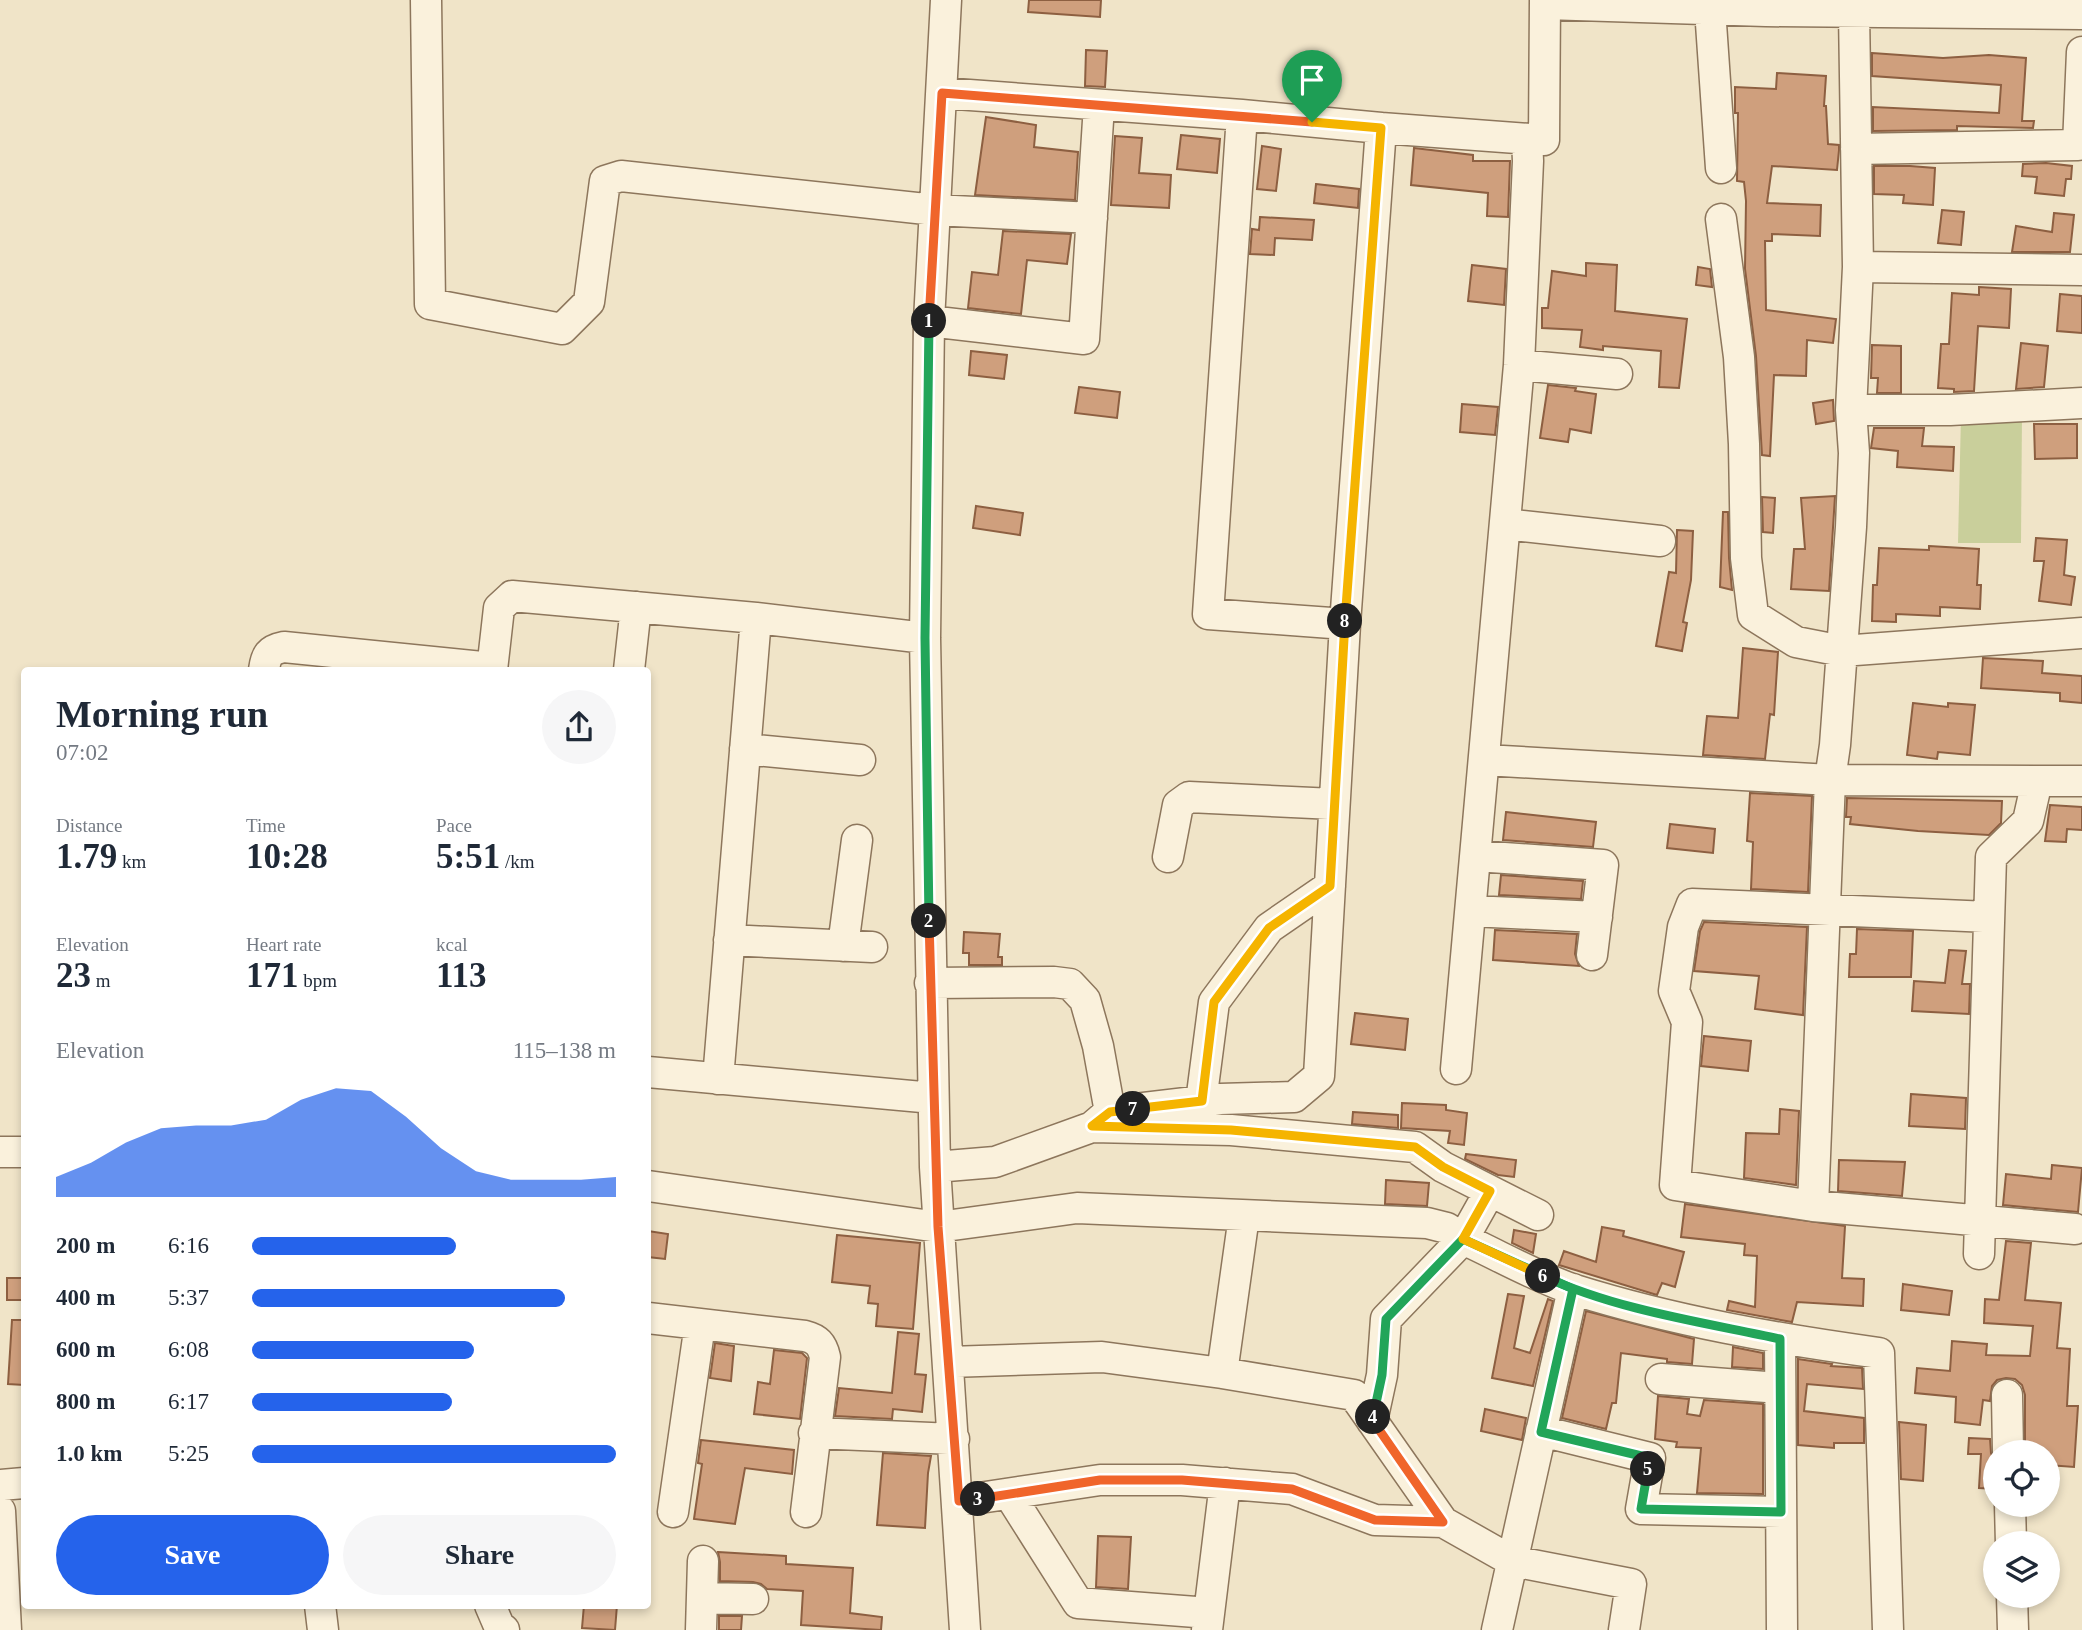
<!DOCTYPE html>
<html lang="en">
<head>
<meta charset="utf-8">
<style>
  :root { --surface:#fff; --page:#f6f6f7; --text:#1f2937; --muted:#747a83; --accent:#2563eb }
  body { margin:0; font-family:Georgia,serif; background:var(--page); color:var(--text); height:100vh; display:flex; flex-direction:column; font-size:26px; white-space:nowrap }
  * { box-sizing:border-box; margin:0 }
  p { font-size:23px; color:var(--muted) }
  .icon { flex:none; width:38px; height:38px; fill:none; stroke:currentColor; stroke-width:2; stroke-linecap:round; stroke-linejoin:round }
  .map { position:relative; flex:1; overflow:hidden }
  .details { position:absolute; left:21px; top:667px; width:630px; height:942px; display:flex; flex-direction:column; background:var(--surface); border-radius:7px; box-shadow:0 4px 10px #0003 }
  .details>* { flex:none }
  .buttons { position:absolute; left:1983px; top:1440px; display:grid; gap:14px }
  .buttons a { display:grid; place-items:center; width:77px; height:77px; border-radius:50%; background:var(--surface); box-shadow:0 4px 10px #0003; font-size:35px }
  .pin { position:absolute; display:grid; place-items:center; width:60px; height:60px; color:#fff; margin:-72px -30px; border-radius:50% 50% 50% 0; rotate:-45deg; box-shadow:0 0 7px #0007 }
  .pin .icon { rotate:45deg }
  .km { position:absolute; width:35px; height:35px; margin:-18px; border-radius:50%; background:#222; color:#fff; font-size:19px; line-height:35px; text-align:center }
  .round { display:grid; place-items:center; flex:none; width:74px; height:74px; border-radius:37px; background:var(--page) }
  .headline { display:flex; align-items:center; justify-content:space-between; height:119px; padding:0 35px }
  h1 { font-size:38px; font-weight:700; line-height:52px }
  .figures { display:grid; grid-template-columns:repeat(3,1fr); gap:10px; height:119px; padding:7px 35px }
  .figures div { display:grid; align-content:center }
  .figures b { font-size:35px; font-weight:700 }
  .figures small { font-size:19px; font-weight:400 }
  .figures p { font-size:19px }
  .chart { height:196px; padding:14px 35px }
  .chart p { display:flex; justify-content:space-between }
  .chart svg { width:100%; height:126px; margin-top:7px; fill:var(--accent); opacity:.7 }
  .primary-button { display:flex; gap:14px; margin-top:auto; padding:14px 35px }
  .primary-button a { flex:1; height:80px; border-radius:42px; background:var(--accent); color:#fff; font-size:28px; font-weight:700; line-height:80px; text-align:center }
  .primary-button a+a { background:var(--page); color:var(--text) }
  ul { padding:0 35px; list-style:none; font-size:23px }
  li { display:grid; grid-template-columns:112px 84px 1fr; align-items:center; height:52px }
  li i { height:18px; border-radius:9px; background:var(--accent) }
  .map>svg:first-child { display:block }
</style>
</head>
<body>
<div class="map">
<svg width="2082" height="1630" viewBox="0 0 2082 1630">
  <rect width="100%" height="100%" fill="#f0e4c8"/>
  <path fill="#c9cf9b" d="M2022 413 2021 543H1958L1961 416Z"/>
  <path fill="#cf9f7d" stroke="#8d5f41" stroke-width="2" d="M1029 0H1101L1100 17 1028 12Z
    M1086 50 1107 51 1105 87 1085 86Z
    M1872 53 1943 58 1989 55 2026 58 2022 121H2034L2033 128 1957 126V130L1873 131V107L1999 113 2001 85 1872 76Z
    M1777 73 1826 76 1824 106H1826L1828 144 1839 145V150L1837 170 1772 166 1767 203 1821 205 1820 236 1772 234V241H1765L1766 310 1836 319 1833 343 1807 340 1806 376 1774 375 1770 456 1762 455 1756 356 1745 269 1746 201 1744 182 1737 181 1738 113H1735V87L1776 89Z
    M986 117 1036 125 1034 147 1078 152 1075 200 975 195Z
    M1181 135 1220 139 1217 173 1177 169Z
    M1115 136 1142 138 1139 173 1171 175 1169 208 1111 205Z
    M1262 146 1281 149 1276 191 1257 189Z
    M1414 148 1473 155V161H1510L1508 217 1487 216 1488 193 1411 185Z
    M2046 163 2072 166 2071 179H2066L2064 196 2035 193 2037 177 2022 176 2023 164Z
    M1874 166H1910L1935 168 1933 205 1903 203 1904 195 1874 194Z
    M1316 184 1359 189 1358 208 1314 203Z
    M1942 210 1964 212 1961 245 1938 243Z
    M2054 213 2074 215 2070 252H2012L2016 226 2052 232Z
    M1260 217 1314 220 1312 240 1275 238 1274 255 1250 254 1252 229 1259 230Z
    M1003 231 1071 234 1067 264 1027 260 1021 314 968 308 972 272 998 275Z
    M1586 263 1617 265 1615 311 1687 319 1679 388 1659 387 1661 351 1603 346V350L1580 347 1582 330 1542 328V308H1548L1552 271 1586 276Z
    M1472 265 1506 269 1504 305 1468 301Z
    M1698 267 1710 269 1712 287 1696 285Z
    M1979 287 2011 289 2009 328 1978 326 1974 391 1954 392V389L1938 388 1941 344H1949L1952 293 1979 295Z
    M2060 294 2082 296V333L2057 331Z
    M2021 343 2048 346 2044 387 2016 389Z
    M1872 345 1901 346V393H1877L1878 378H1871Z
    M971 351 1007 355 1004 379 969 375Z
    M1548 385 1576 388 1575 391 1596 394 1591 433 1570 429 1568 442 1540 438Z
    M1079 387 1120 392 1117 418 1075 413Z
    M1833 400 1834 421 1816 424 1813 403Z
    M1462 404 1498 407 1495 435 1460 432Z
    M2034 424H2077V458L2035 459Z
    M1874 428H1924L1922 446 1954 447 1953 471 1897 467 1898 451 1871 448Z
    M1835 496 1829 591 1791 589 1794 549H1805L1801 498Z
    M1762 497 1775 498 1773 533 1763 532Z
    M976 506 1023 513 1020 535 973 528Z
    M1723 512H1728L1729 558 1732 590 1720 587Z
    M1677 530 1693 531 1691 580 1683 622 1687 623 1682 651 1656 646 1669 572 1676 573Z
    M2036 538 2067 540 2064 575 2075 577 2071 605 2039 601 2044 561H2034Z
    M1929 546 1979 549 1977 585H1981L1980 609 1940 607V616L1896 614V622L1872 621 1873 585H1877L1879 548 1929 550Z
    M1743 648 1778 652 1774 715 1770 714 1765 759 1703 755 1707 716 1738 718Z
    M1983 658 2043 661 2042 673 2082 676V703L2060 701V693L1981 688Z
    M1913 703 1948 707V703L1975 705 1970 755 1938 752 1937 759 1907 755Z
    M1750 793 1812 796 1808 892 1751 889 1753 842 1747 841Z
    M1847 798 2002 801 2001 823 1989 835 1918 831 1850 824 1851 817H1846Z
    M2050 805 2082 807V830L2067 829 2066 842 2045 841Z
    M1506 812 1596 822 1593 847 1503 840Z
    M1670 824 1715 829 1713 853 1667 848Z
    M1501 875 1583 881 1581 899 1499 895Z
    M1704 922 1807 927 1803 1015 1755 1009 1759 976 1694 971 1700 931Z
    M1857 929 1913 931 1911 977H1849L1850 954H1856Z
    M1495 930 1577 934 1575 954 1579 966 1493 960Z
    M964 932 1000 934 998 957H1002V965H969V953H963Z
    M1949 950 1966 951 1962 984H1970L1969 1014 1912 1011 1914 981 1945 983Z
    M1355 1013 1408 1019 1405 1050 1351 1044Z
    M1704 1036 1751 1041 1748 1071 1701 1066Z
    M1911 1094 1966 1098 1965 1129 1909 1126Z
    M1402 1103 1446 1105V1110L1467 1113 1464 1145 1448 1143 1450 1131 1401 1128Z
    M1780 1109 1799 1111 1796 1185 1744 1178 1746 1133 1779 1134Z
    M1353 1112 1398 1115V1128L1352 1124Z
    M1466 1154 1516 1160 1514 1177 1498 1175 1465 1159Z
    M1839 1160 1905 1162 1902 1196 1838 1191Z
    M2052 1165 2082 1168 2078 1212 2003 1205 2006 1174 2051 1179Z
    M1386 1180 1429 1183 1427 1206 1385 1204Z
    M1685 1204 1845 1226 1842 1278 1864 1279 1863 1306 1797 1302 1792 1322 1727 1310 1729 1301 1755 1307 1757 1256 1744 1255 1745 1244 1681 1237Z
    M1602 1227 1624 1231 1623 1236 1684 1252 1675 1287 1662 1283 1657 1295 1559 1265 1564 1251 1596 1262Z
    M1514 1230 1536 1234 1533 1253 1512 1243Z
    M648 1231 668 1234 665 1259 648 1257Z
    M837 1235 920 1243 913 1329 876 1326 878 1304 868 1303 870 1286 832 1282Z
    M2006 1241 2031 1243 2025 1300 2061 1303 2057 1348 2070 1349 2067 1406H2078L2074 1467 2048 1465V1452H2025V1395L2022 1385 2015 1379 2006 1378 1997 1380 1992 1386 1990 1401 1983 1400 1980 1425 1955 1422 1956 1397 1915 1393 1917 1368 1950 1371 1952 1341 1987 1344 1986 1355 2030 1356 2033 1326 1984 1323 1985 1299 1999 1300Z
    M7 1278H24V1300H7Z
    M1903 1284 1952 1291 1949 1315 1901 1310Z
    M1508 1294 1524 1296 1514 1348 1530 1353 1548 1299 1553 1301 1533 1386 1492 1378Z
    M1586 1311 1694 1339 1692 1364 1667 1362V1359L1621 1353 1616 1403H1612L1606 1429 1562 1418Z
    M12 1320H24V1385L8 1384Z
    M898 1332 919 1334 915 1374 926 1375 922 1412 893 1409 892 1419 835 1416 839 1388 892 1393Z
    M715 1343 734 1346 731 1381 710 1378Z
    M1733 1347 1763 1353V1369L1732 1367Z
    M774 1350 802 1353 807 1358 800 1419 754 1414 758 1382 770 1384Z
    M1798 1359 1832 1364 1831 1366 1862 1368 1863 1389 1807 1384 1804 1411 1864 1418V1443H1834V1448L1798 1445Z
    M1658 1396 1689 1399 1687 1414 1700 1416 1704 1400 1763 1404V1494L1697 1493 1701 1448 1676 1447 1677 1442 1655 1439Z
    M1485 1409 1526 1418 1522 1440 1481 1431Z
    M1899 1422 1926 1425 1923 1481 1901 1479Z
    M1969 1438 1990 1439 1991 1453 1995 1463V1489L1979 1488 1981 1454H1968Z
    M701 1440 794 1450 792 1474 745 1468 735 1524 694 1519 702 1464 698 1463Z
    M883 1453 931 1456 928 1473 925 1528 877 1525Z
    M1098 1536 1131 1537 1128 1589 1096 1587Z
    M718 1552 786 1556V1564L853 1568 850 1613 882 1617 881 1630 801 1625 803 1591 767 1589 761 1584 753 1582 720 1581V1562Z
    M584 1605H617L615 1630 582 1628Z
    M719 1616H742L741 1630H719Z"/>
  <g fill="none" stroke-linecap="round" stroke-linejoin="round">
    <defs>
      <path id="minor" d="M426 0 430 304 562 329 589 302 605 181 621 176 935 210 1092 218
        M946 0 929 321 925 638 935 1167 965 1630
        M1545 4 1766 11 2082 14
        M1710 9 1721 168
        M1854 12 1858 267
        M942 93 1242 115 1381 128
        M1242 115 1208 614 1345 624 1381 128 1544 140 1545 0
        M1856 149 2078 145 2082 52
        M1721 219 1739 357 1744 444 1746 558 1753 615 1796 642 1842 651 2082 633
        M929 321 1084 339 1099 105
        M1519 365 1617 374
        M1851 410H1950L2082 403
        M1505 524 1660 541
        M264 670C266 655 269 650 284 647L492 668
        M492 670 499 608 512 596 756 618 925 638
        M629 670 636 607
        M745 749 860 760
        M1485 760 1830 780 1835 745 1851 527 1854 453 1851 410 1858 267 2082 270
        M1476 856 1603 865 1592 955
        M1168 857 1178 805 1189 797 1334 804
        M1471 911 1597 917
        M1989 917 1692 904 1683 927 1674 991 1687 1022 1675 1185 1813 1206 2075 1229
        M729 940 872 947
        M843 946 857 840
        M930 983 1054 982 1070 984 1085 1000 1098 1046 1110 1112 1220 1099 1294 1097 1319 1076 1345 624
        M1456 1069 1519 365 1528 161 1527 139
        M648 1072 933 1098
        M718 1079 756 618
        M1201 1102 1214 1002 1269 928 1330 886
        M1092 1127 1231 1130 1415 1147 1443 1167 1538 1215
        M0 1152H24
        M935 1167 995 1162 1092 1127 1106 1115
        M648 1186 938 1227 1077 1208 1427 1223 1447 1228 1463 1239C1498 1255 1540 1279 1575 1290 1674 1321 1777 1339 1879 1353L1888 1630
        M1813 1206 1830 780 2037 781
        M1979 1254 1991 857 2028 821 2037 781H2082
        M648 1318 805 1336C817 1339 822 1344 825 1357L806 1512
        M1780 1339 1782 1630
        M949 1362 1102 1357 1222 1373 1354 1395 1443 1522 1512 1561 1631 1584 1624 1630
        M1222 1373 1244 1216
        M1661 1379 1780 1388
        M2007 1395 2008 1452
        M1372 1421 1382 1375 1386 1319 1463 1239 1490 1191
        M1541 1431 1650 1458 1641 1509 1781 1512
        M814 1433 954 1439
        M0 1485 24 1483
        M1009 1494 1078 1603 1209 1613
        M959 1501 1100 1480H1182L1292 1489 1375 1520 1443 1522
        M2010 1505 2011 1544
        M0 1511 6 1630
        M673 1512 700 1324
        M2012 1596 2013 1630
        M702 1598 753 1599
        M320 1605 323 1630
        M490 1605 499 1626 504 1630
        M701 1630 703 1561
        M1207 1630 1225 1483
        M1497 1630 1573 1289"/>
    </defs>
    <use href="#minor" stroke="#8d765c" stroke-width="33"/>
    <use href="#minor" stroke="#faf1dc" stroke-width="30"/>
  </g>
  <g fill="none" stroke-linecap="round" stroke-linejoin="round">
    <defs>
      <path id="split-1" d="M929 321 942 93 1312 122"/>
      <path id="split-2" d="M929 321 925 638 929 921"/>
      <path id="split-3" d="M929 921 938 1227 959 1501 978 1499"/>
      <path id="split-4" d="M978 1499 1100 1480H1182L1292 1489 1375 1520 1443 1522 1373 1421V1417"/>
      <path id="split-5" d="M1373 1417 1382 1375 1386 1319 1463 1239 1573 1289 1541 1432 1650 1458 1648 1469"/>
      <path id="split-6" d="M1543 1276C1617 1310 1701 1322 1780 1339L1781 1512 1641 1509 1648 1469"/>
      <path id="split-7" d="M1133 1109 1110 1112 1092 1126 1231 1130 1415 1147 1443 1167 1490 1191 1463 1239 1543 1276"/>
      <path id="split-8" d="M1133 1109 1202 1101 1214 1002 1269 928 1330 886 1345 621"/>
      <path id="split-9" d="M1312 122 1381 128 1345 621"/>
    </defs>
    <use href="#split-1" stroke="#fff" stroke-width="14"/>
    <use href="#split-2" stroke="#fff" stroke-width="14"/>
    <use href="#split-3" stroke="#fff" stroke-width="14"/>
    <use href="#split-4" stroke="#fff" stroke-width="14"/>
    <use href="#split-5" stroke="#fff" stroke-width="14"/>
    <use href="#split-6" stroke="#fff" stroke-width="14"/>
    <use href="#split-7" stroke="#fff" stroke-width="14"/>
    <use href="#split-8" stroke="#fff" stroke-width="14"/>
    <use href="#split-9" stroke="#fff" stroke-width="14"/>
    <use href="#split-1" stroke="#f0652b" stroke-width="9"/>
    <use href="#split-2" stroke="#22a559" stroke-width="9"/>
    <use href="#split-3" stroke="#f0652b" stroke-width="9"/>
    <use href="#split-4" stroke="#f0652b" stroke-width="9"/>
    <use href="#split-5" stroke="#22a559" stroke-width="9"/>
    <use href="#split-6" stroke="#22a559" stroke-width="9"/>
    <use href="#split-7" stroke="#f5b400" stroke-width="9"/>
    <use href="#split-8" stroke="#f5b400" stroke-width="9"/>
    <use href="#split-9" stroke="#f5b400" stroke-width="9"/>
  </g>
</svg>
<div class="buttons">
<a><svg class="icon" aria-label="locate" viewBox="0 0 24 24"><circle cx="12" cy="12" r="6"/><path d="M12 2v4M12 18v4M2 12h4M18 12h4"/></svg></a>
<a><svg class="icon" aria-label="layers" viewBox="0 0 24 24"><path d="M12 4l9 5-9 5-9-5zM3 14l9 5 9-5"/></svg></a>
</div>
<div class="pin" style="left:1312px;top:122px;background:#1e9e55"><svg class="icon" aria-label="arrive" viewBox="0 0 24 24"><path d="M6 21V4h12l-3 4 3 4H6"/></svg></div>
<b class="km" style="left:929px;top:321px">1</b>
<b class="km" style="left:929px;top:921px">2</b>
<b class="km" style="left:978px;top:1499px">3</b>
<b class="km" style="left:1373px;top:1417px">4</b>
<b class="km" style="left:1648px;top:1469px">5</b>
<b class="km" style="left:1543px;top:1276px">6</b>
<b class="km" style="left:1133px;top:1109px">7</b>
<b class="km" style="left:1345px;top:621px">8</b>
<section class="details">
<div class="headline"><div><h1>Morning run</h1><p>07:02</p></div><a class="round"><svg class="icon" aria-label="share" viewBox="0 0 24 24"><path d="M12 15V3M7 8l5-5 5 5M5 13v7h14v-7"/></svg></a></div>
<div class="figures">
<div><p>Distance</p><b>1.79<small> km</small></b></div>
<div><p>Time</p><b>10:28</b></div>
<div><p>Pace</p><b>5:51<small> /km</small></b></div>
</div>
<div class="figures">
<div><p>Elevation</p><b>23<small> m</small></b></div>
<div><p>Heart rate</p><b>171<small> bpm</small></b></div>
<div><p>kcal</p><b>113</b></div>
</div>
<div class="chart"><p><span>Elevation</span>115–138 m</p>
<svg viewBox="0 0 160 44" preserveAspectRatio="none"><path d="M0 44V37L10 32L20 25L30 20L40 19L50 19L60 17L70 10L80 6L90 7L100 16L110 27L120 35L130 38L140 38L150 38L160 37V44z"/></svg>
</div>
<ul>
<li><b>200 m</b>6:16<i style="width:56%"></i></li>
<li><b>400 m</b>5:37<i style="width:86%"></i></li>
<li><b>600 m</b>6:08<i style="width:61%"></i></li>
<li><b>800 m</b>6:17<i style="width:55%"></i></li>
<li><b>1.0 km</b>5:25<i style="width:100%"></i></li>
</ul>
<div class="primary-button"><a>Save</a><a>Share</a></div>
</section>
</div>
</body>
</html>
